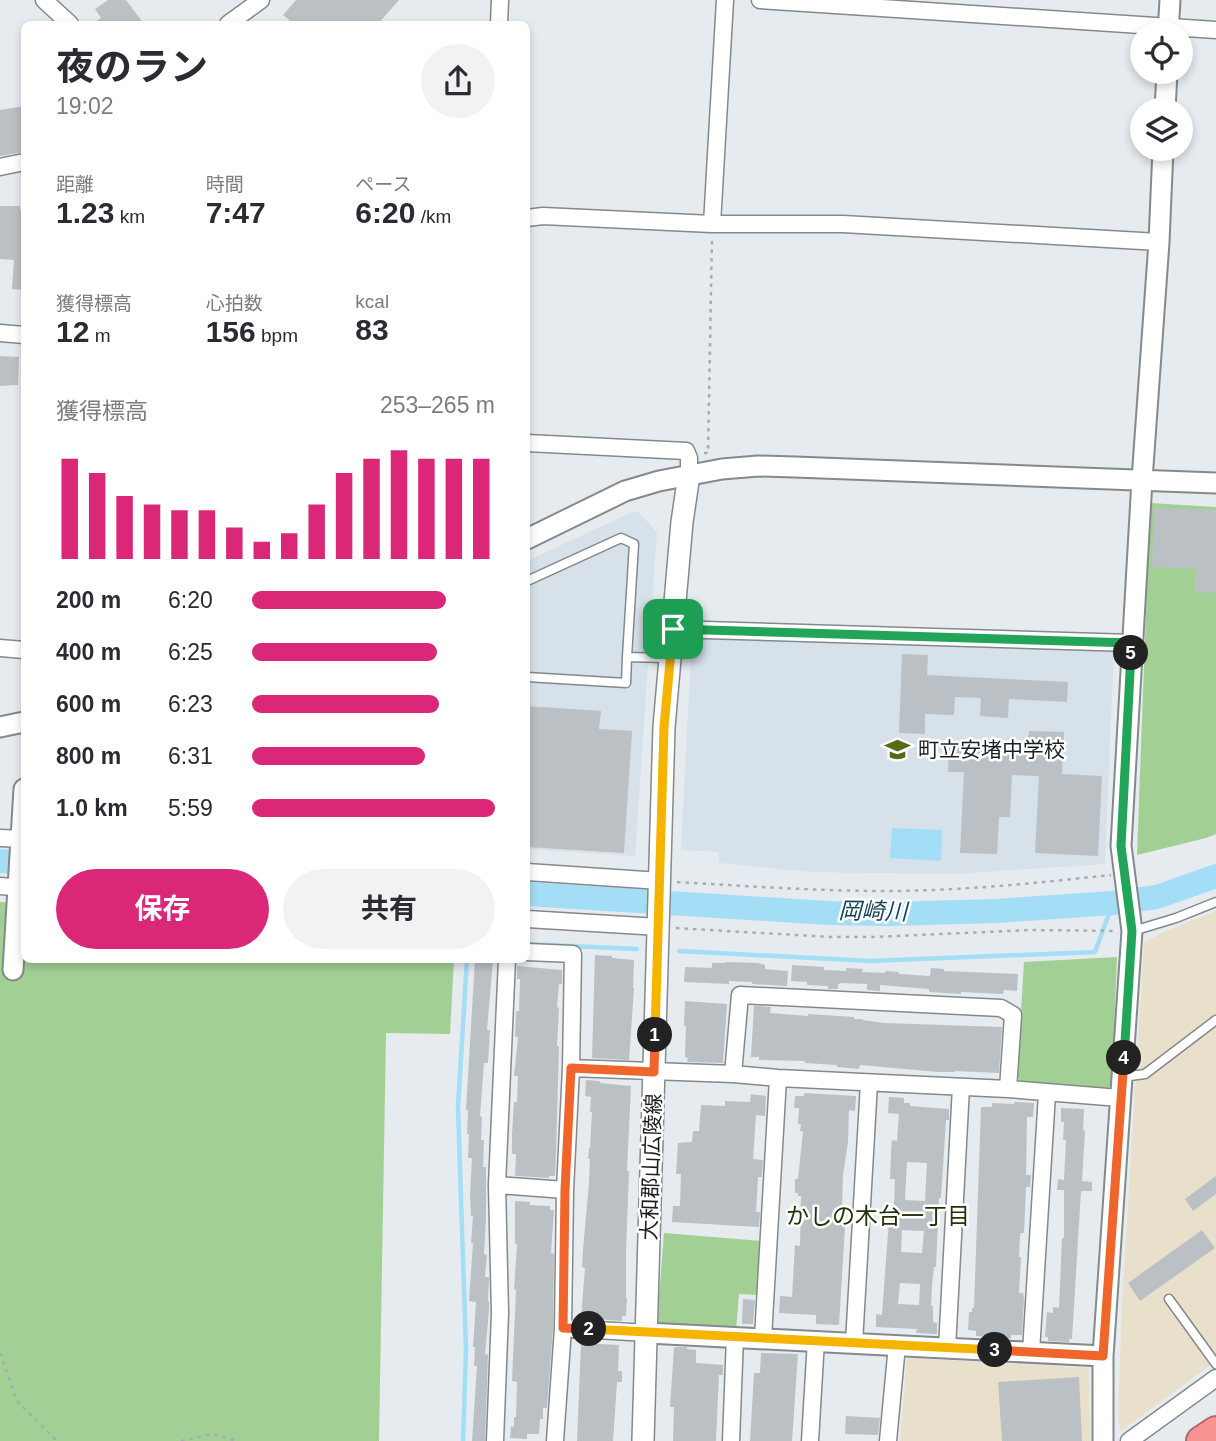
<!DOCTYPE html>
<html lang="ja">
<head>
<meta charset="utf-8">
<style>
  :root { --surface:#fff; --page:#f2f2f3; --text:#2b2b33; --muted:#7c7c81; --accent:#db2777 }
  body { margin:0; font-family:Helvetica,"Noto Sans JP",sans-serif; background:var(--page); color:var(--text); height:100vh; display:flex; flex-direction:column; font-size:26px; white-space:nowrap }
  * { box-sizing:border-box; margin:0 }
  p { font-size:23px; color:var(--muted) }
  .icon { flex:none; width:38px; height:38px; fill:none; stroke:currentColor; stroke-width:2; stroke-linecap:round; stroke-linejoin:round }
  .map { position:relative; flex:1; overflow:hidden }
  .sheet { position:absolute; left:21px; top:21px; width:509px; height:942px; display:flex; flex-direction:column; background:var(--surface); border-radius:10px; box-shadow:0 4px 10px #0003 }
  .sheet>* { flex:none }
  .buttons { position:absolute; left:1130px; top:21px; display:grid; gap:14px }
  .buttons a { display:grid; place-items:center; width:63px; height:63px; border-radius:50%; background:var(--surface); box-shadow:0 4px 10px #0003; font-size:35px }
  .pin { position:absolute; display:grid; place-items:center; width:60px; height:60px; color:#fff; margin:-30px; border-radius:14px; box-shadow:0 4px 10px #0006 }
  .km { position:absolute; width:35px; height:35px; margin:-18px; border-radius:50%; background:#222; color:#fff; font-size:19px; line-height:35px; text-align:center }
  .round { display:grid; place-items:center; flex:none; width:74px; height:74px; border-radius:37px; background:var(--page) }
  .overview { display:flex; align-items:center; justify-content:space-between; height:119px; padding:0 35px }
  h1 { font-size:38px; font-weight:700; line-height:52px }
  .stats { display:grid; grid-template-columns:repeat(3,1fr); gap:10px; height:119px; padding:7px 35px }
  .stats div { display:grid; align-content:center }
  .stats b { font-size:30px; font-weight:700 }
  .stats small { font-size:19px; font-weight:400 }
  .stats p { font-size:19px }
  .chart { height:196px; padding:14px 35px }
  .chart p { display:flex; justify-content:space-between }
  .chart svg { width:100%; height:126px; margin-top:7px; stroke:var(--accent); stroke-width:6 }
  .action { display:flex; gap:14px; margin-top:auto; padding:14px 35px }
  .action a { flex:1; height:80px; border-radius:42px; background:var(--accent); color:#fff; font-size:28px; font-weight:700; line-height:80px; text-align:center }
  .action a+a { background:var(--page); color:var(--text) }
  ul { padding:0 35px; list-style:none; font-size:23px }
  li { display:grid; grid-template-columns:112px 84px 1fr; align-items:center; height:52px }
  li i { height:18px; border-radius:9px; background:var(--accent) }
  .map>svg:first-child { display:block }
</style>
</head>
<body>
<div class="map">
<svg width="1216" height="1441" viewBox="0 0 1216 1441">
  <rect width="100%" height="100%" fill="#e6ebef"/>
  <path fill="#d6e1ea" d="M632 512H638L657 532 635 856 527 849V561Z
    M692 635 1114 647 1105 864 953 874 809 872 719 863V852L681 850Z"/>
  <path fill="#e9e0cb" d="M1216 911V1361L1121 1431 1118 1417 1122 1302 1144 943 1159 934Z
    M907 1358 1089 1368 1090 1441H900Z"/>
  <path fill="#a2d094" d="M1150 503 1216 507V834L1206 838 1137 855Z
    M0 902 24 903V959H454L450 1034 386 1033 379 1441H0Z
    M1117 957 1112 1085 1106 1089 1026 1085 1017 1078 1024 962Z
    M664 1233 762 1241 757 1295 739 1294 736 1330 657 1323Z"/>
  <path fill="#a4ddf6" d="M892 828 942 830 941 861 890 858Z"/>
  <g fill="none" stroke-linecap="round" stroke-linejoin="round">
    <path stroke="#a4ddf6" stroke-width="4.5" d="M527 944 637 949
      M679 951 870 961 1095 952 1113 903
      M463 1441 466 1350 458 1107 467 959"/>
    <path stroke="#a4ddf6" stroke-width="24" d="M0 861 24 863
      M527 894 828 913 888 914 996 911 1113 903 1157 897 1216 876"/>
  </g>
  <path fill="#bbc0c4" fill-rule="evenodd" d="M108 0H126L144 24H92L101 18 95 9Z
    M296 0H399L378 24H294L283 15Z
    M24 106V152L0 156V110Z
    M0 206H20V210H24V290L12 289 14 260 0 259Z
    M0 356 19 357 18 385 0 386Z
    M1154 508 1216 510V593L1195 592 1196 569 1152 567Z
    M902 654 928 655 927 675 1068 682 1067 702 1009 699 1008 718 980 716 981 698 955 697 954 715 925 714V734L899 733Z
    M527 706 601 711 599 729 632 731 624 853 527 847Z
    M1029 731 1064 732 1062 774 1102 776 1098 856 1035 853 1039 776 1012 775 1010 817H999L997 854 960 853 964 772H948L949 747 1000 750 1001 741 1028 742Z
    M595 955 612 956V958L634 960 633 988H634L629 1060 592 1058Z
    M475 959 493 960 487 1030H490L488 1063H484L480 1116 482 1117 481 1140H484L483 1167H486V1218L484 1254 487 1255 485 1277H489L488 1301H489V1310L485 1354 488 1355 485 1441H472L477 1366H474L475 1347H473L476 1302 469 1301 473 1243H471L473 1216H471L470 1194 472 1158H468L469 1134H467L468 1110H466Z
    M725 962 758 963 765 965V969L788 971 787 986 752 984V982L729 981V984L684 982 685 967 712 968V963H725Z
    M792 965 824 967V970L846 971V968L863 969 862 972 885 973V971L899 972V974L930 976 931 968 944 969V971L1018 974 1017 991 1004 990 1003 994 961 992V994L929 992V989L880 985V991L867 990V984L842 983 838 984V989H828V986L807 985V982L791 981Z
    M517 966 562 970V984H559L557 1007 559 1008 557 1046H559L556 1153 555 1176H549V1178L515 1176 516 1154H512V1134L514 1102H517L518 1076H514L518 1037H515L516 1011H519L520 982V979H517Z
    M685 1001 727 1004 723 1063 687 1062 688 1058 685 1057 686 1026H684Z
    M754 1006 771 1007 770 1013 808 1016V1014L854 1017V1019H863V1020L884 1023 1002 1027 999 1073 955 1071V1072H939L860 1065 859 1069 837 1067V1065L805 1063V1061L759 1060V1057H751Z
    M586 1080 600 1081V1083L631 1086 628 1149 627 1171H629L626 1251V1298H627L626 1316H622V1321L581 1318 585 1268 582 1267 583 1250 589 1182 590 1159H588L589 1148H590L592 1112H590L591 1097 585 1096Z
    M804 1093 856 1096 855 1111 849 1110 848 1142 843 1175 842 1205H844L843 1227H845L839 1325 816 1324V1315L779 1313 780 1296 792 1297 795 1245 800 1246 801 1196H798V1193H795V1179H798L803 1131H800L801 1124H798L799 1108H794L795 1096H804Z
    M751 1094 766 1096 765 1116 756 1115 753 1159 763 1160 762 1177H758L756 1212H760L759 1227 672 1222 673 1206H680L681 1174H676L678 1143 692 1142 693 1131H699L701 1105 725 1106V1101L750 1102Z
    M889 1097 904 1098V1103H910V1106L949 1109V1120H946L941 1198H939L936 1267H934L932 1285 931 1306H933V1322L937 1323V1334L916 1333 917 1329 876 1327V1314L882 1315 890 1205H894L895 1179H890L891 1153 892 1140 897 1141 899 1114 888 1113ZM907 1162 927 1163 925 1201 905 1200ZM902 1230 924 1231 922 1253 901 1252ZM900 1283 920 1284 919 1305 898 1304Z
    M1015 1102 1034 1103 1033 1117H1027L1026 1175H1031L1030 1187H1026L1024 1233H1021L1020 1236 1019 1257H1021L1019 1293H1023L1024 1298 1022 1335H1011V1339L976 1336V1331L968 1330 969 1312H972V1308H974L981 1107H992V1103L1014 1104Z
    M1061 1108 1084 1109 1083 1130 1085 1131 1082 1181 1092 1182V1191H1081L1072 1339H1069V1342L1048 1341V1337H1045L1047 1312 1053 1313V1307L1059 1308 1062 1238H1064V1190H1057L1058 1179 1064 1180 1066 1140H1063L1064 1122H1061Z
    M1216 1176V1194L1193 1211 1185 1199Z
    M515 1201 530 1202V1205L550 1206V1210H554L551 1253 554 1254 553 1328 547 1408H543V1419H540L539 1434H527V1439L510 1438 511 1426 514 1427V1417H516L517 1382 512 1381 516 1290 514 1289 517 1244H515Z
    M1202 1230 1215 1248 1140 1301 1128 1283Z
    M743 1299 755 1300 753 1324H742Z
    M581 1343 619 1345 618 1371H622V1382H617L613 1441H577Z
    M674 1347H687V1349L696 1350V1363L723 1365V1375H719L716 1441H673L674 1407H670Z
    M761 1353 798 1354 792 1441H750L754 1373H760Z
    M1079 1377 1082 1441H1002L998 1382Z
    M846 1416 880 1418 878 1435 845 1434Z"/>
  <g fill="none" stroke-linecap="round" stroke-linejoin="round">
    <defs>
      <path id="service" d="M527 581 621 538 634 544 627 657
        M527 677 626 683 627 657 667 658
        M1133 931 1176 918 1216 902
        M1122 1077 1145 1074 1216 1020
        M1169 1299 1216 1364"/>
      <path id="minor" d="M44 0 70 24
        M760 0 1216 30
        M228 24 261 0
        M499 24 500 0
        M0 167 24 162
        M527 218 543 216 712 224H843L1159 242
        M712 224 725 0
        M0 333 24 335
        M527 443 686 451 689 458V475
        M672 629 1132 643
        M0 648 24 650
        M0 838 24 839
        M527 872 660 881
        M0 886 24 888
        M527 919 659 927
        M527 952 573 954 571 1068 565 1190 563 1328 555 1441
        M571 1068 733 1074 778 1078 1008 1089 1120 1098
        M733 1074 740 995 1001 1008 1013 1015 1008 1089
        M497 1185 565 1190
        M563 1328 647 1333
        M763 1338 778 1078
        M854 1343 869 1083
        M947 1348 961 1087
        M1031 1352 1047 1094
        M495 1441 500 1313 497 1185 507 959
        M731 1441 735 1337
        M810 1441 816 1340
        M888 1441 897 1345
        M1129 1441 1216 1378"/>
      <path id="tertiary" d="M1168 33 1170 0
        M1165 110 1167 72
        M527 539 625 491 659 481 722 469 758 466 795 467 1216 483
        M0 727 24 722
        M13 970 24 789
        M647 1333 1103 1356
        M1103 1441V1356L1132 931 1121 846 1142 480 1159 242 1163 149"/>
      <path id="secondary" d="M643 1441 664 727 682 522 689 475"/>
      <path id="motorway" d="M1201 1441 1216 1431"/>
    </defs>
    <use href="#service" stroke="#84898c" stroke-width="11"/>
    <use href="#minor" stroke="#84898c" stroke-width="19"/>
    <use href="#tertiary" stroke="#84898c" stroke-width="23"/>
    <use href="#secondary" stroke="#84898c" stroke-width="24"/>
    <use href="#motorway" stroke="#aa6a69" stroke-width="32"/>
    <path stroke="#a8acaf" stroke-width="2.5" stroke-dasharray="3.5 5" stroke-linecap="butt" d="M704 453H708L712 237
      M677 882C747 886 816 891 886 891 961 891 1036 883 1111 875
      M676 928 831 937H874L1030 930 1117 931
      M0 1353 17 1401 57 1441
      M181 1441 211 1434 237 1441"/>
    <use href="#service" stroke="#fff" stroke-width="8"/>
    <use href="#minor" stroke="#fff" stroke-width="16"/>
    <use href="#tertiary" stroke="#fff" stroke-width="19"/>
    <use href="#secondary" stroke="#fff" stroke-width="21"/>
    <use href="#motorway" stroke="#f79391" stroke-width="28"/>
  </g>
  <g fill="none" stroke-linecap="round" stroke-linejoin="round">
    <defs>
      <path id="split-1" d="M655 1035 664 727 673 629"/>
      <path id="split-2" d="M589 1329 563 1328 565 1190 571 1068 654 1072 655 1035"/>
      <path id="split-3" d="M589 1329 995 1350"/>
      <path id="split-4" d="M995 1350 1103 1356 1124 1058"/>
      <path id="split-5" d="M1124 1058 1132 931 1121 846 1131 653"/>
      <path id="split-6" d="M673 629 1132 643 1131 653"/>
    </defs>
    <use href="#split-1" stroke="#fff" stroke-width="14"/>
    <use href="#split-2" stroke="#fff" stroke-width="14"/>
    <use href="#split-3" stroke="#fff" stroke-width="14"/>
    <use href="#split-4" stroke="#fff" stroke-width="14"/>
    <use href="#split-5" stroke="#fff" stroke-width="14"/>
    <use href="#split-6" stroke="#fff" stroke-width="14"/>
    <use href="#split-1" stroke="#f5b400" stroke-width="9"/>
    <use href="#split-2" stroke="#f0652b" stroke-width="9"/>
    <use href="#split-3" stroke="#f5b400" stroke-width="9"/>
    <use href="#split-4" stroke="#f0652b" stroke-width="9"/>
    <use href="#split-5" stroke="#22a559" stroke-width="9"/>
    <use href="#split-6" stroke="#22a559" stroke-width="9"/>
  </g>
  <defs>
    <symbol id="school-bare" viewBox="-9 -9 18 18"><path d="M0-5L7-2L0 1L-7-2ZM-4 1L0 2.5L4 1V4Q0 6-4 4Z" fill="#586a16" stroke="#fff" stroke-width="2.5" paint-order="stroke"/></symbol>
  </defs>
  <g fill-rule="evenodd">
    <use href="#school-bare" x="880" y="732" width="35" height="35"/>
  </g>
  <g text-anchor="middle" dominant-baseline="central" stroke-width="5" stroke-linejoin="round" paint-order="stroke">
    <g font-size="21" fill="#1c1e1f" stroke="#fff" text-anchor="start">
      <text x="918" y="749">町立安堵中学校</text>
    </g>
    <g font-size="21" fill="#1c1e1f" stroke="#fff">
      <text transform="translate(651 1167) rotate(-88)">大和郡山広陵線</text>
    </g>
    <g font-size="23" font-style="italic" fill="#184658" stroke="#fff">
      <text transform="translate(873 911) rotate(1)">岡崎川</text>
    </g>
    <g font-size="23" fill="#273009" stroke="#fff">
      <text x="878" y="1216">かしの木台一丁目</text>
    </g>
  </g>
</svg>
<div class="buttons">
<a><svg class="icon" aria-label="locate" viewBox="0 0 24 24"><circle cx="12" cy="12" r="6"/><path d="M12 2v4M12 18v4M2 12h4M18 12h4"/></svg></a>
<a><svg class="icon" aria-label="layers" viewBox="0 0 24 24"><path d="M12 4l9 5-9 5-9-5zM3 14l9 5 9-5"/></svg></a>
</div>
<div class="pin" style="left:673px;top:629px;background:#1e9e55"><svg class="icon" aria-label="arrive" viewBox="0 0 24 24"><path d="M6 21V4h12l-3 4 3 4H6"/></svg></div>
<b class="km" style="left:655px;top:1035px">1</b>
<b class="km" style="left:589px;top:1329px">2</b>
<b class="km" style="left:995px;top:1350px">3</b>
<b class="km" style="left:1124px;top:1058px">4</b>
<b class="km" style="left:1131px;top:653px">5</b>
<section class="sheet">
<div class="overview"><div><h1>夜のラン</h1><p>19:02</p></div><a class="round"><svg class="icon" aria-label="share" viewBox="0 0 24 24"><path d="M12 15V3M7 8l5-5 5 5M5 13v7h14v-7"/></svg></a></div>
<div class="stats">
<div><p>距離</p><b>1.23<small> km</small></b></div>
<div><p>時間</p><b>7:47</b></div>
<div><p>ペース</p><b>6:20<small> /km</small></b></div>
</div>
<div class="stats">
<div><p>獲得標高</p><b>12<small> m</small></b></div>
<div><p>心拍数</p><b>156<small> bpm</small></b></div>
<div><p>kcal</p><b>83</b></div>
</div>
<div class="chart"><p><span>獲得標高</span>253–265 m</p>
<svg viewBox="0 0 160 44" preserveAspectRatio="none"><path d="M5 44V9M15 44V14M25 44V22M35 44V25M45 44V27M55 44V27M65 44V33M75 44V38M85 44V35M95 44V25M105 44V14M115 44V9M125 44V6M135 44V9M145 44V9M155 44V9"/></svg>
</div>
<ul>
<li><b>200 m</b>6:20<i style="width:80%"></i></li>
<li><b>400 m</b>6:25<i style="width:76%"></i></li>
<li><b>600 m</b>6:23<i style="width:77%"></i></li>
<li><b>800 m</b>6:31<i style="width:71%"></i></li>
<li><b>1.0 km</b>5:59<i style="width:100%"></i></li>
</ul>
<div class="action"><a>保存</a><a>共有</a></div>
</section>
</div>
</body>
</html>
